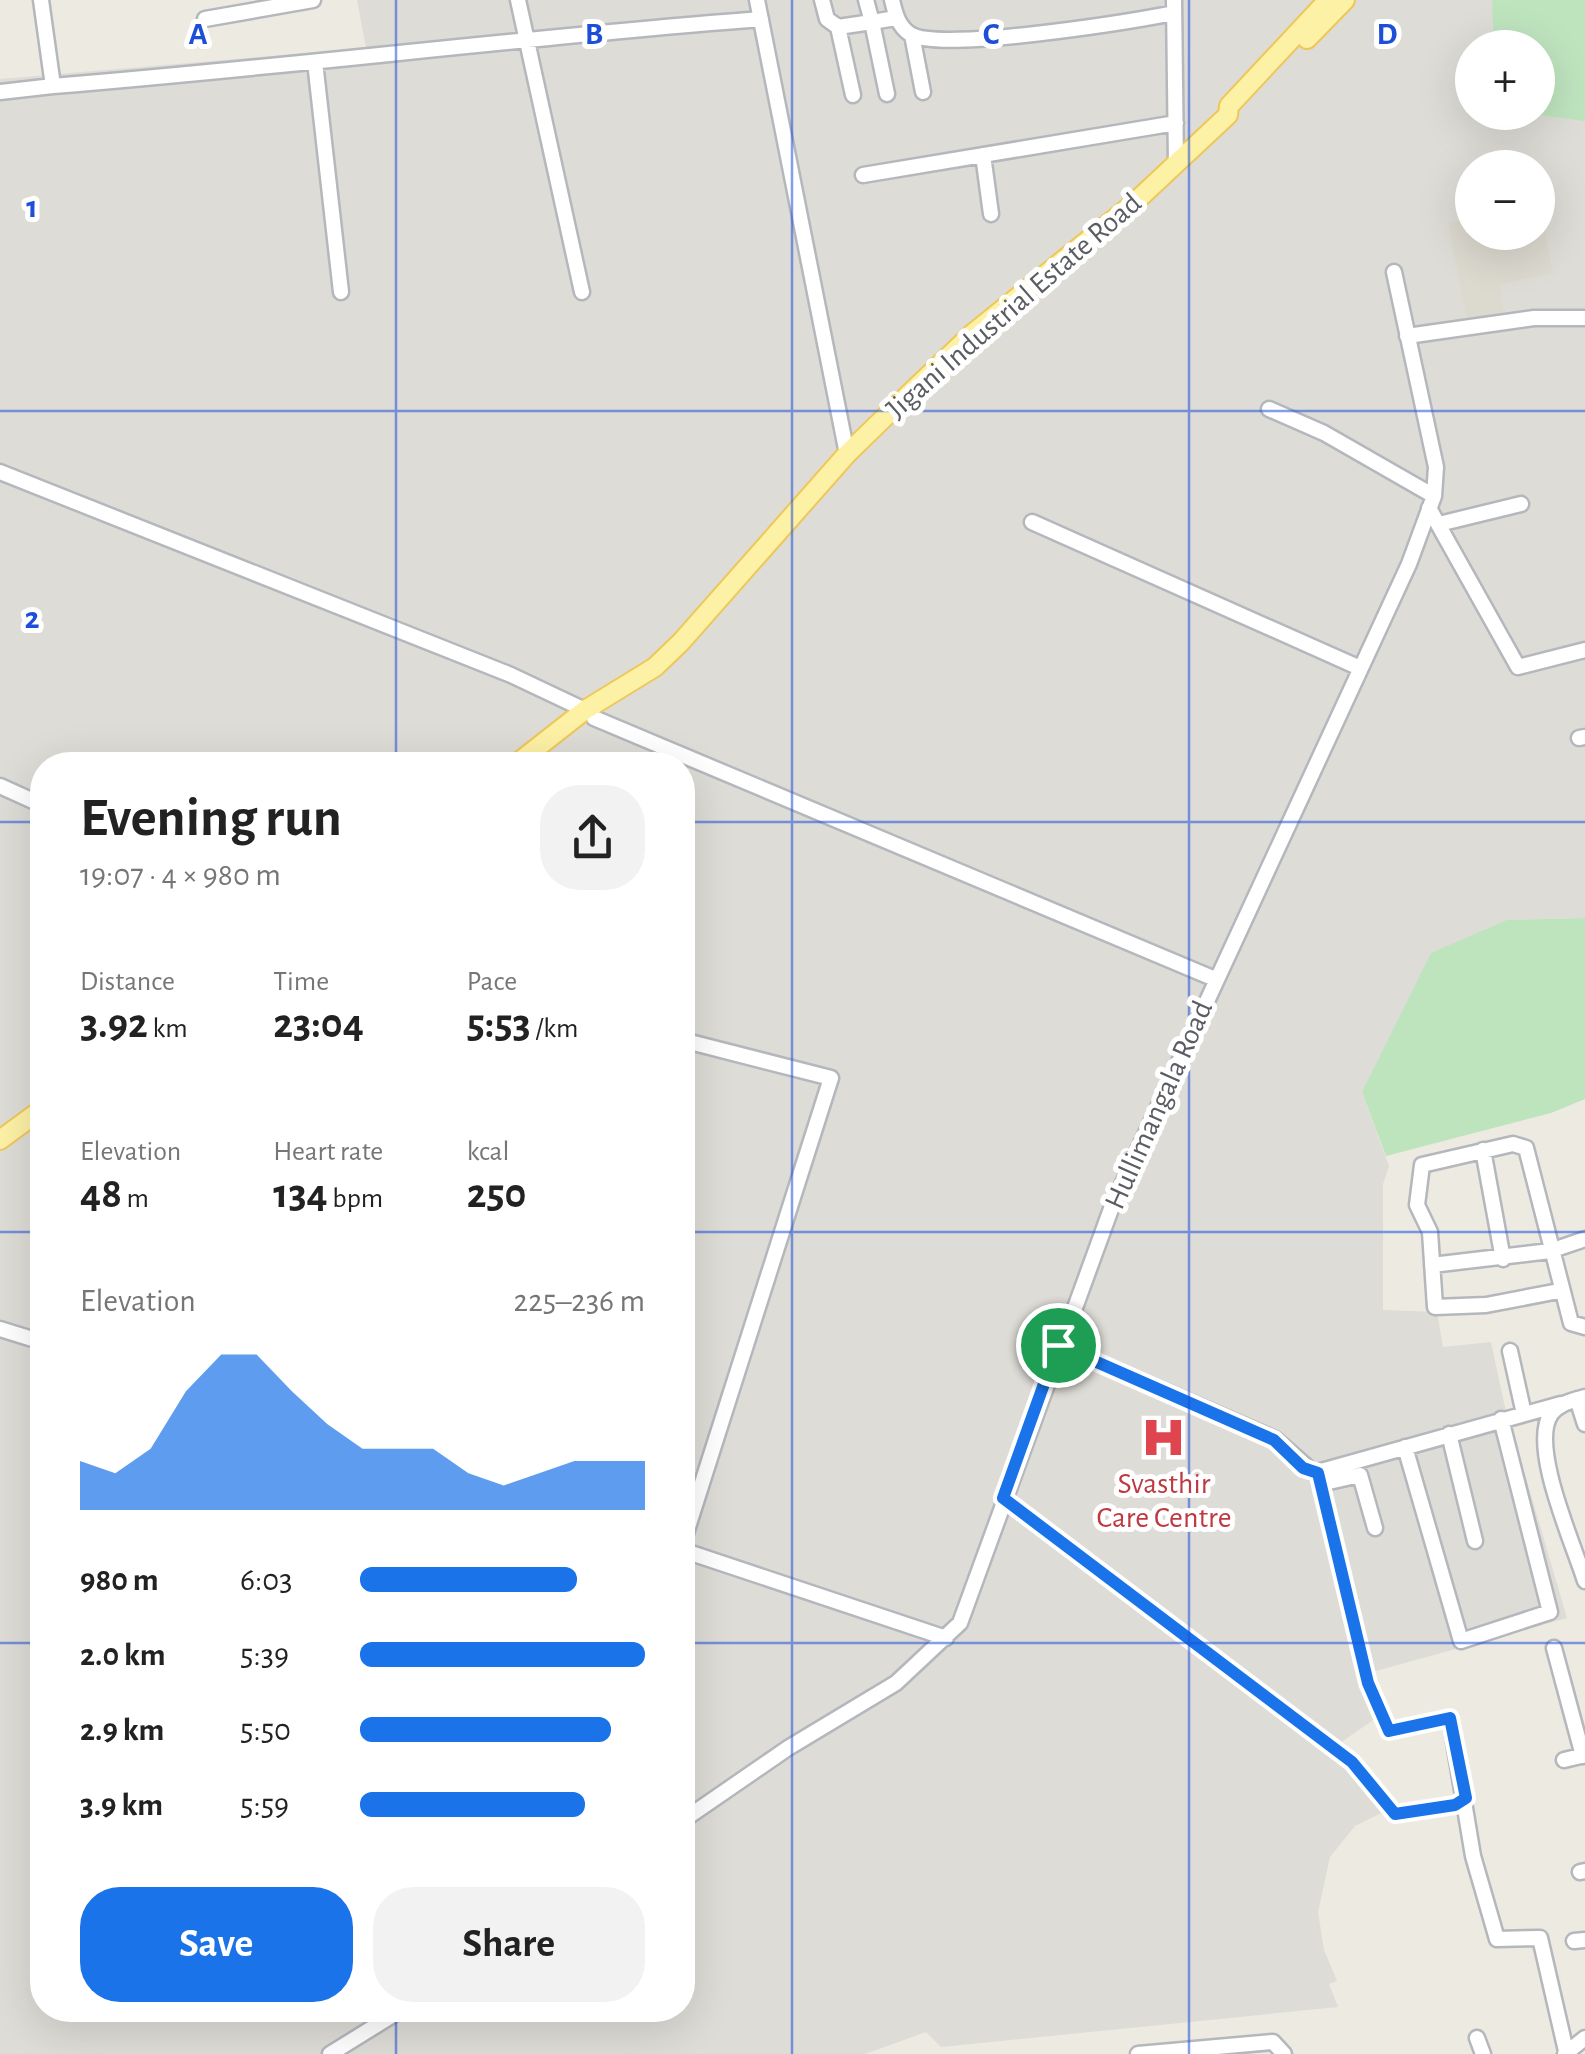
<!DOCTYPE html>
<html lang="en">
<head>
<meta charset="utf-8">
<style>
  :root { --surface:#fff; --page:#f2f2f2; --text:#222; --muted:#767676; --accent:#1a73e8 }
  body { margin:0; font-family:"Alegreya Sans",sans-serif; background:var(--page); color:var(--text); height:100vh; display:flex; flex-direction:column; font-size:38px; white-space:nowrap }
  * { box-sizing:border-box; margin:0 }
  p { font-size:32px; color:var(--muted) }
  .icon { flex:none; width:55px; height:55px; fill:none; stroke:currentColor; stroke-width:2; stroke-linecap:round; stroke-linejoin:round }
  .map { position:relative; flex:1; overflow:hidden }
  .side { position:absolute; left:30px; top:752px; width:665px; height:1270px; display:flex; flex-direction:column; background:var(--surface); border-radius:40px; box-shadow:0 10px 40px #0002 }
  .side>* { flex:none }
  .fabs { position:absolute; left:1455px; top:30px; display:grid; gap:20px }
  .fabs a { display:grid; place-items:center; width:100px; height:100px; border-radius:50%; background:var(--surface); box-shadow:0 10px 40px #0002; font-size:50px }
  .pin { position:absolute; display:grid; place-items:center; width:85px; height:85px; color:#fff; margin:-42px; border:5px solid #fff; border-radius:50%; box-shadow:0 2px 10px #0007 }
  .round { display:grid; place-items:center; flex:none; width:105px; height:105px; border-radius:40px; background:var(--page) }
  .headline { display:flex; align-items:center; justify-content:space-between; height:170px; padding:0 50px }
  h1 { font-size:55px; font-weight:700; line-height:75px }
  .figures { display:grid; grid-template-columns:repeat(3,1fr); gap:15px; height:170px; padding:10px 50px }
  .figures div { display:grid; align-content:center }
  .figures b { font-size:42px; font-weight:700 }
  .figures small { font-size:28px; font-weight:400 }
  .figures p { font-size:28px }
  .chart { height:280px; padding:20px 50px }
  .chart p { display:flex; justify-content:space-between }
  .chart svg { width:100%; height:180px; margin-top:10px; fill:var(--accent); opacity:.7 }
  .primary-button { display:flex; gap:20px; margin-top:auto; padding:20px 50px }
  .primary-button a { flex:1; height:115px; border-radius:40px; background:var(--accent); color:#fff; font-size:40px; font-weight:700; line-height:115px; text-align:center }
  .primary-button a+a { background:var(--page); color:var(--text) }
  ul { padding:0 50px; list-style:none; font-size:32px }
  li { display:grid; grid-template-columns:160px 120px 1fr; align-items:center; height:75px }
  li i { height:25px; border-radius:12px; background:var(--accent) }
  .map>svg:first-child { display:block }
</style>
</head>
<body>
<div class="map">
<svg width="1585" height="2054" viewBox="0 0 1585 2054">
  <rect width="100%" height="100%" fill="#eceae1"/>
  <path fill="#dedcd6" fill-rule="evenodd" d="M357 0H1585V918L1507 920 1362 1092 1389 1166 1383 1184V1310L1437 1312 1443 1347 1491 1342 1504 1403 1567 1618 1358 1676 1376 1718 1330 1750 1382 1791 1383 1812 1355 1826 1330 1857 1318 1912 1324 1950 1337 1981 1329 1984 1338 2007 941 2047 926 2032 865 2054H0V79L366 48ZM1472 48H1538V112H1472ZM1472 168H1538V232H1472ZM42 765H682V2010H42Z"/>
  <path fill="#dcd9cf" d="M1472 179V232H1538V195L1553 273 1500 284 1504 316 1467 320 1448 223 1468 218 1461 182Z"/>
  <path fill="#bee4be" d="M1492 0H1585V121L1522 113 1538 112V48L1494 47Z
    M1585 918V1099L1551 1113 1386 1156 1362 1092 1431 953 1507 920Z"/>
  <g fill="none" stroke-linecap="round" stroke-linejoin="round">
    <defs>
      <path id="minor" d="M518 0 582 292
        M757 0 847 454
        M822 0 827 19 838 27 872 22 887 94
        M866 0 872 22 896 18
        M892 0C895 13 898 26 910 34 939 53 1133 21 1174 13
        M1174 0 1176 165
        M205 19 313 0
        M838 27 853 95
        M912 35 923 92
        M315 62 341 292
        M53 86C289 67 525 37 761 19
        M0 92 53 86 41 0
        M983 155 991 214
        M863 175 1176 123
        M1407 336 1534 318H1585
        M1269 409 1324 433 1434 496
        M0 472 511 675 585 710
        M1429 508 1518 667 1585 650
        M1032 522 1360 668
        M1439 524 1521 504
        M594 718 1215 979
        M1579 738 1585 737
        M0 786 42 805
        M682 1040 831 1078 682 1546
        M1483 1150 1503 1259
        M1432 1265 1550 1251 1585 1239
        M1559 1291 1486 1305 1435 1307 1430 1232 1417 1205 1422 1165 1513 1144 1526 1148 1571 1323 1585 1327
        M0 1329 42 1342
        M1058 1345 1275 1439 1314 1473 1561 1404
        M1510 1351 1524 1414
        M1585 1397C1572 1401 1559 1403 1551 1414 1529 1446 1574 1545 1585 1581
        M1577 1399 1585 1424
        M1449 1434 1475 1541
        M1405 1447 1461 1641 1550 1612 1501 1419
        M1318 1473 1368 1683 1389 1731 1450 1718 1473 1856 1497 1939 1540 1938 1566 2051
        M1320 1484 1360 1475 1375 1528
        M1003 1498 1352 1762 1395 1814 1455 1805 1466 1798
        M682 1550 946 1638
        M1554 1648 1583 1756
        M1564 1760 1585 1755
        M682 1821 788 1748 896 1683 960 1623 1111 1209 1409 564 1434 496 1436 467 1394 272
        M1580 1872 1585 1871
        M1574 1941 1585 1940
        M1477 2038 1483 2054
        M330 2054 401 2010
        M1138 2054 1273 2042 1284 2054
        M1565 2054 1585 2038"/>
      <path id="major" d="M1307 39 1345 0
        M515 765 585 710 655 667 681 642 847 454 888 414 972 334 1134 203 1228 115 1229 106 1328 0
        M0 1140 42 1109"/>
    </defs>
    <use href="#minor" stroke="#b4b7bc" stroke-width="19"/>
    <use href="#major" stroke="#eec759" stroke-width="22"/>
    <use href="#minor" stroke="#fff" stroke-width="14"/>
    <use href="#major" stroke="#fdf1a5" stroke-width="18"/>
  </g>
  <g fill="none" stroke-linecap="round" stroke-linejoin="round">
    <defs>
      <path id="route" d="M1058 1345 1274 1440 1303 1468 1318 1473 1368 1683 1389 1731 1450 1718 1466 1798 1455 1805 1395 1814 1352 1762 1003 1498Z"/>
    </defs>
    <use href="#route" stroke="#fff" stroke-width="20"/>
    <use href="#route" stroke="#1a73e8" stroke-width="12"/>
  </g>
  <path fill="none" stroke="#1d4ed8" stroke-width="2.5" stroke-opacity="0.55" d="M396 0V765M792 0V2054M1189 0V2054M0 411H1585M0 822H42M682 822H1585M0 1232H42M682 1232H1585M0 1643H42M682 1643H1585M396 2010V2054"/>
  <defs>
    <symbol id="hospital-bare" viewBox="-9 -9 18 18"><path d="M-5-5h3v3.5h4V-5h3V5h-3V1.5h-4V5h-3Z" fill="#e0444e" stroke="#fff" stroke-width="2.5" paint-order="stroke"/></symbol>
  </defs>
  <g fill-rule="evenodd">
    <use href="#hospital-bare" x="1132" y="1406" width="63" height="63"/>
  </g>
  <g text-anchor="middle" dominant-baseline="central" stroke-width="10" stroke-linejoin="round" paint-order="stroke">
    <g font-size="30" fill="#5a5d62" stroke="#fff">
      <text transform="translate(1014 306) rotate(-41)">Jigani Industrial Estate Road</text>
      <text transform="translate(1159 1105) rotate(-66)">Hullimangala Road</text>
    </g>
    <g font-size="30" fill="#be3a42" stroke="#fff">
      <text x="1164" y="1484">Svasthir<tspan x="1164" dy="34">Care Centre</tspan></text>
    </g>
  </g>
  <g font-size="32" text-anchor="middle" font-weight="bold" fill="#1d4ed8" stroke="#fff" stroke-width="10" stroke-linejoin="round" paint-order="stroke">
    <text x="198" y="44">A</text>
    <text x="594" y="44">B</text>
    <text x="991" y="44">C</text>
    <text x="1387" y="44">D</text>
    <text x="32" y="217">1</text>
    <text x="32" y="628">2</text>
  </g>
</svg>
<div class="fabs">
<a>+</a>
<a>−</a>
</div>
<div class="pin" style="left:1058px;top:1345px;background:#1e9e55"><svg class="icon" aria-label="arrive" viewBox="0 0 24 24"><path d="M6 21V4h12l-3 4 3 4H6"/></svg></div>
<section class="side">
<div class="headline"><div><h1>Evening run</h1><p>19:07 · 4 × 980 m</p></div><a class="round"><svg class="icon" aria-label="share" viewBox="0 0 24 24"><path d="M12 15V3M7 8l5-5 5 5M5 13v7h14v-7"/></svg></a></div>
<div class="figures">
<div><p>Distance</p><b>3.92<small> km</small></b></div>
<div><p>Time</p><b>23:04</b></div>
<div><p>Pace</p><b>5:53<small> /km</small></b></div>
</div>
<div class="figures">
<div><p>Elevation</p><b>48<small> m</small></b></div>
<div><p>Heart rate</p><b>134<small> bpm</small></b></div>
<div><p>kcal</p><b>250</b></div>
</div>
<div class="chart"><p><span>Elevation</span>225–236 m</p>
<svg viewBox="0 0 160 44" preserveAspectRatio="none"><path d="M0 44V32L10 35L20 29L30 15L40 6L50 6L60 15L70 23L80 29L90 29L100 29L110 35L120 38L130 35L140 32L150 32L160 32V44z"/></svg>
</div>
<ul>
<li><b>980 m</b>6:03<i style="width:76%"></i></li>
<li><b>2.0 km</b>5:39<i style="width:100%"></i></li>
<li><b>2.9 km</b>5:50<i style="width:88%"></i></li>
<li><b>3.9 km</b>5:59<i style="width:79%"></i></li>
</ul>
<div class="primary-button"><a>Save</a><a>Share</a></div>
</section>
</div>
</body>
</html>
